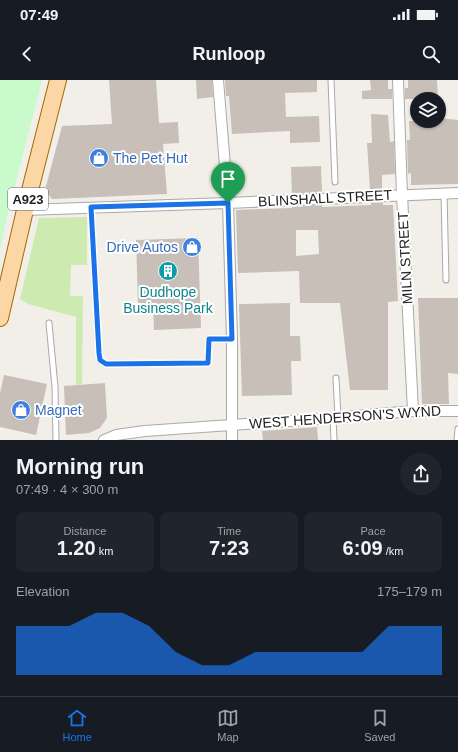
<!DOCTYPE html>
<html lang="en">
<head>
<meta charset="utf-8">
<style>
  :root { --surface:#171b24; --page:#20242c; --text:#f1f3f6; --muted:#9ea1a6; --line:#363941; --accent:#1a73e8 }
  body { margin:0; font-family:Helvetica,sans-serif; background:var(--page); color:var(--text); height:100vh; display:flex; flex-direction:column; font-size:15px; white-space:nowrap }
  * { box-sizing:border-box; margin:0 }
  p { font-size:13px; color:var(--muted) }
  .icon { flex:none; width:22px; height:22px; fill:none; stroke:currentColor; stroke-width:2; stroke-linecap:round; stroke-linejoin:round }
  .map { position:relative; height:360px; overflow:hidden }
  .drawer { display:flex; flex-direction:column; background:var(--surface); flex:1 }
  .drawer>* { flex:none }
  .controls { position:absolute; left:410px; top:12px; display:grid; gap:8px }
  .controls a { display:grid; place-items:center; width:36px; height:36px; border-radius:50%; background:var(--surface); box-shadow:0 1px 3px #0004; font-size:20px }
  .pin { position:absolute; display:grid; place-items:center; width:34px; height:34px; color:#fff; margin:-41px -17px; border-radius:50% 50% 50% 0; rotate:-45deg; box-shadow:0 0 4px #0007 }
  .pin .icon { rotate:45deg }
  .round { display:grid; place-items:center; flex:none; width:42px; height:42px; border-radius:21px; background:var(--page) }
  .headline { display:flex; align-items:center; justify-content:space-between; height:68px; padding:0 16px }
  h1 { font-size:22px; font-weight:800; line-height:30px }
  .figures { display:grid; grid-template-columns:repeat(3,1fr); gap:6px; height:68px; padding:4px 16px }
  .figures div { display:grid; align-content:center; border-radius:8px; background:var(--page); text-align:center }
  .figures b { font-size:20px; font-weight:800 }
  .figures small { font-size:11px; font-weight:400 }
  .figures p { font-size:11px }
  .chart { height:112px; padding:8px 16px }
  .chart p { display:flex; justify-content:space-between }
  .chart svg { width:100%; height:72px; margin-top:4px; fill:var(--accent); opacity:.7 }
  .status { display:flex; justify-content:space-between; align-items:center; height:28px; padding:0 20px; background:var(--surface); direction:ltr }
  .status svg { height:11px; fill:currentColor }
  header { display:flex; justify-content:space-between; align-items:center; height:52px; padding:0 16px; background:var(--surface); font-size:18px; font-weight:800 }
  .tabs { display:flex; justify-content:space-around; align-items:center; height:56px; border-top:1px solid var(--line); background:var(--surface); font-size:11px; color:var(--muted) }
  .tabs a { display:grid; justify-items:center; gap:2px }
  .tabs .current { color:var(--accent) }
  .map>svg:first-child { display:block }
</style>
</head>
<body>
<div class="status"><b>07:49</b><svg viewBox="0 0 49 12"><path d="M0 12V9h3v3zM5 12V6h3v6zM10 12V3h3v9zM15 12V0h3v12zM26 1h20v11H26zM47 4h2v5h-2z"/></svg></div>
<header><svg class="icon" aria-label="back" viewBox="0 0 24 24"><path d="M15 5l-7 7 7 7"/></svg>Runloop<svg class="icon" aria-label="search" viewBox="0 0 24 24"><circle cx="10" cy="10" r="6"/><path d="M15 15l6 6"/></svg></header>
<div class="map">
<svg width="458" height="360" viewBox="0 0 458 360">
  <rect width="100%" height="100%" fill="#f2efe9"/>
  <path fill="#cdebb0" d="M87 137V185H71L70 216H83L82 304 76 305V237L28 224 20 219 39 138Z"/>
  <path fill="#c8facc" d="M0 0H42L7 137 0 169Z"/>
  <path fill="#c7bfb8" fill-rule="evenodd" d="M109 0H156L159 43 178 42 179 63 163 64 167 114 52 119 45 110 62 46 112 44Z
    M196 0H212L213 17 197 19Z
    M225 0H317V12L285 13 286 37 319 36 320 62 290 63V51L232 54 229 16H226Z
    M370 0H388V9H392V19H362V11L371 10Z
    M408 0H437L438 19H405V8H408Z
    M371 34 388 35 390 62 394 61 395 94 382 95V110H370L367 63H372Z
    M439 38 458 40V104L411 105V93L408 94 407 60H410L409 41H439Z
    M321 86 322 112 292 114 291 87Z
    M371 123H383V125H393L398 221 388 222V310H350L340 223H300L299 191 238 193 236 130 292 128V127L322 125V127L371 125ZM296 150H318L319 174 296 176Z
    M198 158 201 248 154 250 153 223H138L136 160Z
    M418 218H458V294L448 293 449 324H422Z
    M290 223V256H300L301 281H291L292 315 242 316 239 224Z
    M4 295 47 304 36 355 0 347V313Z
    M105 303 107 338 100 348 89 353 66 355 64 306Z
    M317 347 318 360H263L262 351Z"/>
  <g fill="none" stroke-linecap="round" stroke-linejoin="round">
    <defs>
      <path id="service" d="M331 0 335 102
        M444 113 446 200
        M91 127 99 273 100 281 107 284 208 283 209 259H232
        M49 243 55 307 56 360
        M336 298 338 338
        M333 338 334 360
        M457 360 458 349"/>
      <path id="minor" d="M218 0 228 123 232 259V360
        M398 0 402 115 413 331
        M25 130 228 123 458 113
        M104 360 116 355 145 351 333 338 413 331H458"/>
      <path id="primary" d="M0 238 25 130 58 0"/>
    </defs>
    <use href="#service" stroke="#a9a9a9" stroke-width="7"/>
    <use href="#minor" stroke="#a9a9a9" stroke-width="12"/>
    <use href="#primary" stroke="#a06b00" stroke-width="18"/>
    <use href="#service" stroke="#fff" stroke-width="5"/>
    <use href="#minor" stroke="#fff" stroke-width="10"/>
    <use href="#primary" stroke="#fcd6a4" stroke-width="16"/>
  </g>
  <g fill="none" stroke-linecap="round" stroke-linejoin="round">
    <defs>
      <path id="route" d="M228 123 232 259H209L208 283 106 284 100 280 99 273 91 127Z"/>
    </defs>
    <use href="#route" stroke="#fff" stroke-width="8"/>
    <use href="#route" stroke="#1a73e8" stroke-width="5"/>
  </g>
  <defs>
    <symbol id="shop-disc" viewBox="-11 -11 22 22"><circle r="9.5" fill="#3f7fe0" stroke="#fff"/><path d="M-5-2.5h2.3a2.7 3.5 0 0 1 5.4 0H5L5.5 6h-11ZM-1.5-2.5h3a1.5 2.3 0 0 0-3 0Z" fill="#fff"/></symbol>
    <symbol id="building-disc" viewBox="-11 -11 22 22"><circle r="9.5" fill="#0f9aa8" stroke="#fff"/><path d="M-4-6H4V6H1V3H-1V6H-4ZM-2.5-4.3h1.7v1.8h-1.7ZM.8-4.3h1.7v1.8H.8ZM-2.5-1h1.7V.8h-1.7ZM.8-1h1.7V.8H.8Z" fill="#fff"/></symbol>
  </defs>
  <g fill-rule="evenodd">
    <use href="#shop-disc" x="88" y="67" width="22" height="22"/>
    <use href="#shop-disc" x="181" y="156" width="22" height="22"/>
    <use href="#building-disc" x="157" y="180" width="22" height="22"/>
    <use href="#shop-disc" x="10" y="319" width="22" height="22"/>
  </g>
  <g text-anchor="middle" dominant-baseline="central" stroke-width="4" stroke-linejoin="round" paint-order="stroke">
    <rect fill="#fff" stroke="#646464" stroke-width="1" x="8" y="108" width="40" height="22" rx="3"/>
    <g font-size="13" font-weight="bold" fill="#222">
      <text x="28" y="119">A923</text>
    </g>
    <g font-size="14" fill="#366cbe" stroke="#fff" text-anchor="start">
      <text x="113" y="78">The Pet Hut</text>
      <text x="178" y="167" text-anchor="end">Drive Autos</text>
      <text x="35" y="330">Magnet</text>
    </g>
    <g font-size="14" fill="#222" stroke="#fff">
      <text transform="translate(325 118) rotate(-3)">BLINSHALL STREET</text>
      <text transform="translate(405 178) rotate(-93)">MILN STREET</text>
      <text transform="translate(345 337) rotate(-4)">WEST HENDERSON'S WYND</text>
    </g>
    <g font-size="14" fill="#0d838f" stroke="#fff">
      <text x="168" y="212">Dudhope<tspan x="168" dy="16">Business Park</tspan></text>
    </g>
  </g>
</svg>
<div class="controls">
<a><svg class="icon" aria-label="layers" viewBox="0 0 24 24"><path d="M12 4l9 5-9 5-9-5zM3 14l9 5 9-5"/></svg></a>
</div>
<div class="pin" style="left:228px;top:123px;background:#1e9e55"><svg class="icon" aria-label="arrive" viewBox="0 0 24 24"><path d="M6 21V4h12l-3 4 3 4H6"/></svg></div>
</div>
<section class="drawer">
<div class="headline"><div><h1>Morning run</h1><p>07:49 · 4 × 300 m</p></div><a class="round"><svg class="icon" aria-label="share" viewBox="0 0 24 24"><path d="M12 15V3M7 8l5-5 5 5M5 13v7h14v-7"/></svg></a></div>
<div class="figures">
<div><p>Distance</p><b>1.20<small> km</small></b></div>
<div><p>Time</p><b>7:23</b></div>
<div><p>Pace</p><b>6:09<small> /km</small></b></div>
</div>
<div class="chart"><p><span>Elevation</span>175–179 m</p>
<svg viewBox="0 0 160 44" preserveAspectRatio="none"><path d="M0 44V14L10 14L20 14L30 6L40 6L50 14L60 30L70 38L80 38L90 30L100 30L110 30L120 30L130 30L140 14L150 14L160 14V44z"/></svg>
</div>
</section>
<nav class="tabs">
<a class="current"><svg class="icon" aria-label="home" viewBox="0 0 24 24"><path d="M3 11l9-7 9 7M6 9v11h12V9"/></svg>Home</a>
<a><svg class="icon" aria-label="map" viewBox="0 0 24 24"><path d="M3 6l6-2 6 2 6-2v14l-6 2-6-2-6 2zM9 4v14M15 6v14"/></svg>Map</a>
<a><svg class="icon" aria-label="saved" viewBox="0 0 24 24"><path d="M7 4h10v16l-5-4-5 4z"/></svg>Saved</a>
</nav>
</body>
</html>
